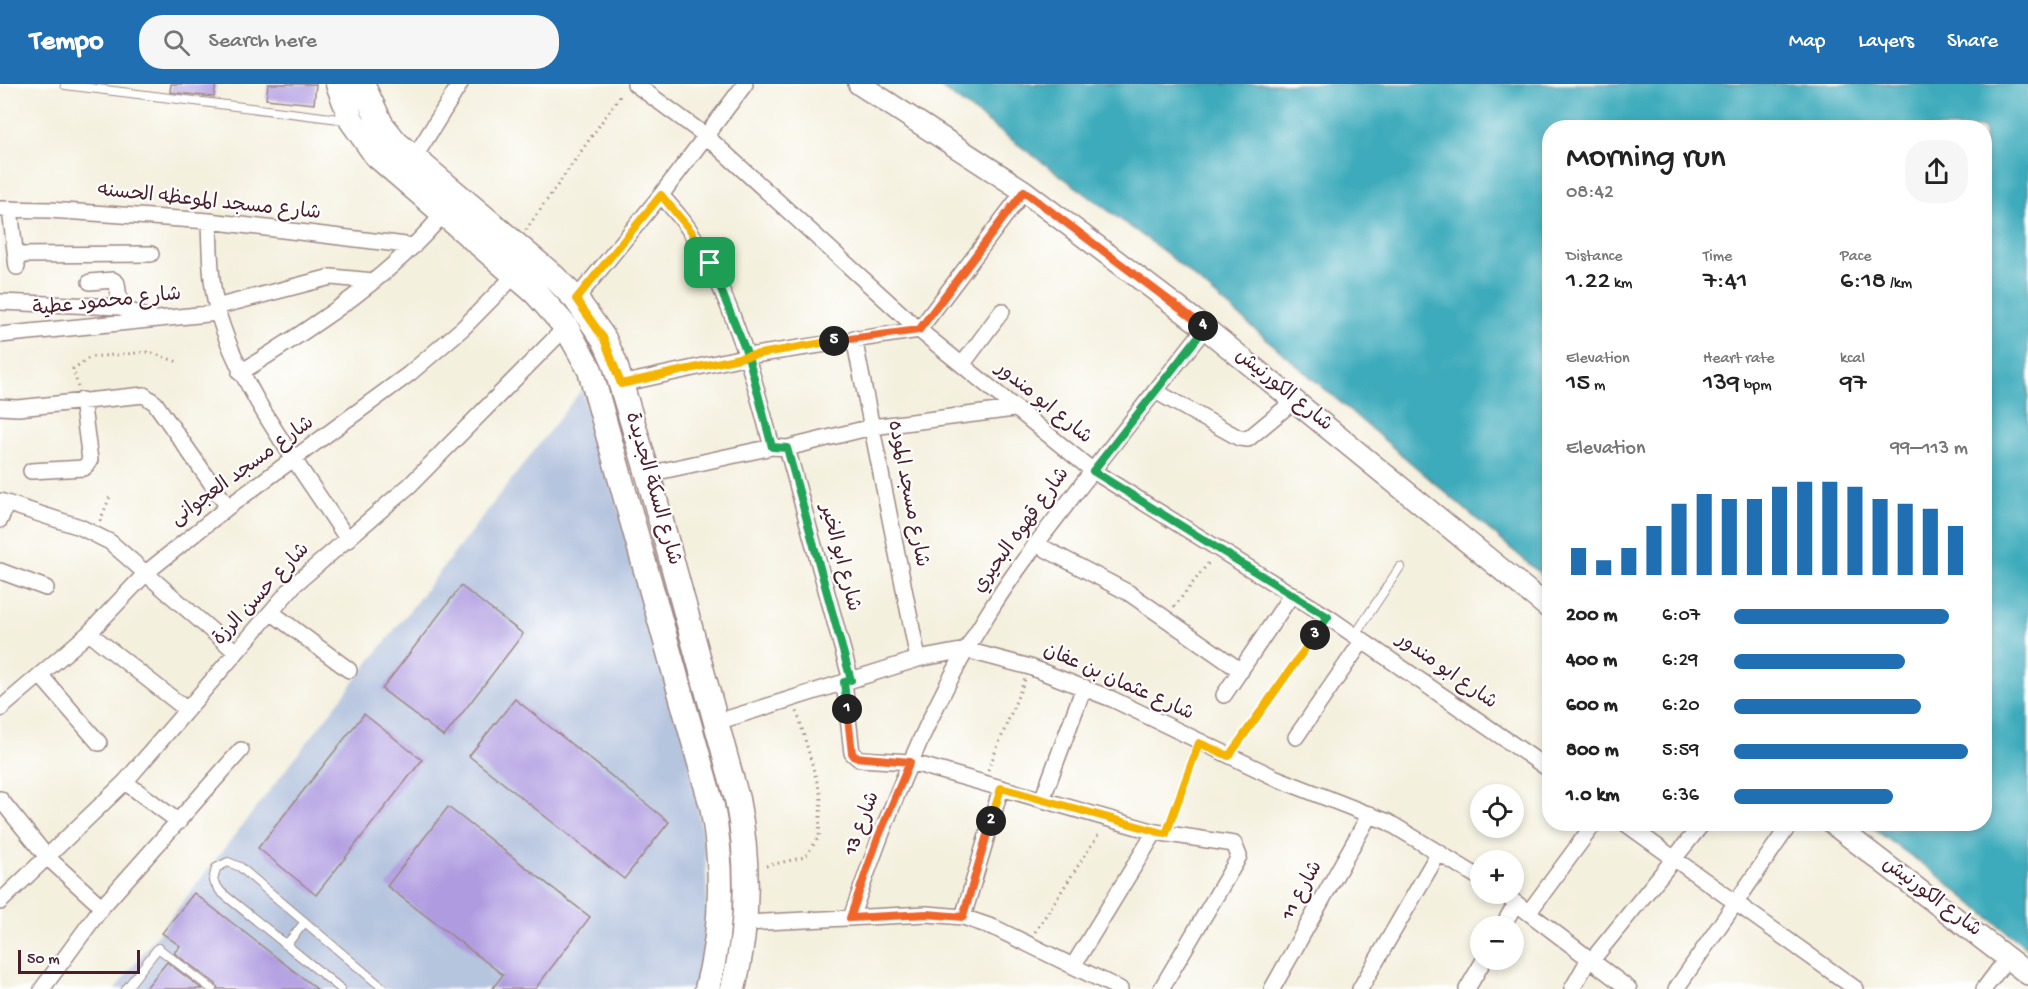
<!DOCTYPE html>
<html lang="en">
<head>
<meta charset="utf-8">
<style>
  :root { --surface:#fff; --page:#f6f6f6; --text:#222; --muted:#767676; --accent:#1f6fb2 }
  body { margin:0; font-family:"Gochi Hand","Playpen Sans Arabic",sans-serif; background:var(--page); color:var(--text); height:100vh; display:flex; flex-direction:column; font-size:22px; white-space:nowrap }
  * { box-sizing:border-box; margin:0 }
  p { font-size:20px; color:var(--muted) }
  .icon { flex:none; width:33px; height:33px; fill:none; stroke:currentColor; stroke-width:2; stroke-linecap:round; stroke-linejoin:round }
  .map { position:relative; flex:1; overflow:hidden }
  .sheet { position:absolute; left:1542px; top:36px; width:450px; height:711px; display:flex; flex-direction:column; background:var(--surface); border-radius:24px; box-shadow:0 3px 9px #0003 }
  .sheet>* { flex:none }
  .controls { position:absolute; left:1470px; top:700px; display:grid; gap:12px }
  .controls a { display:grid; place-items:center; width:54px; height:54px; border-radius:50%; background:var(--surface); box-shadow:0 3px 9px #0003; font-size:30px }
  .scale { position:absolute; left:18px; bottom:15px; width:122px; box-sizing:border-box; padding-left:6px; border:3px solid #4a1f2b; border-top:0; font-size:16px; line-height:21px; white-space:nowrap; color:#4a1f2b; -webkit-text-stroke:4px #fff; paint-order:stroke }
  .pin { position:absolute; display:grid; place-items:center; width:51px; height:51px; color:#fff; margin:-26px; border-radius:12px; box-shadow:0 3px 9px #0006 }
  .km { position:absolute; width:30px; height:30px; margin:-15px; border-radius:50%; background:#222; color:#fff; font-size:16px; line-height:30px; text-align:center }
  .round { display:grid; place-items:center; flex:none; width:63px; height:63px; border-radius:24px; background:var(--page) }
  .headline { display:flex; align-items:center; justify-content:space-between; height:102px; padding:0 24px }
  h1 { font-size:33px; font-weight:600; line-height:45px }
  .metrics { display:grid; grid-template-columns:repeat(3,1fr); gap:9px; height:102px; padding:6px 24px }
  .metrics div { display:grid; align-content:center }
  .metrics b { font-size:26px; font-weight:600 }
  .metrics small { font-size:16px; font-weight:400 }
  .metrics p { font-size:16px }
  .chart { height:168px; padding:12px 24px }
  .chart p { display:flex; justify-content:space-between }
  .chart svg { width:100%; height:108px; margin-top:6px; stroke:var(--accent); stroke-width:6 }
  ul { padding:0 24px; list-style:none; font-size:20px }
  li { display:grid; grid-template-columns:96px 72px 1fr; align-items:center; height:45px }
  li i { height:15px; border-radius:8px; background:var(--accent) }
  header { display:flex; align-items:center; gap:36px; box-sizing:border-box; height:84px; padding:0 30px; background:var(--accent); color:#fff }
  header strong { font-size:28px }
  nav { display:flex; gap:33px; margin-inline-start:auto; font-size:21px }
  .search { width:420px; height:54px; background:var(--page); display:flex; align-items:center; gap:15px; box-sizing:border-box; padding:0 21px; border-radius:24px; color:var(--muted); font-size:22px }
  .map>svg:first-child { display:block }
</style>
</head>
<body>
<header>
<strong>Tempo</strong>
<div class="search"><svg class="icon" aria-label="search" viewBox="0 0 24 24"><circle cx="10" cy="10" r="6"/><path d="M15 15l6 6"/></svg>Search here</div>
<nav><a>Map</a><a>Layers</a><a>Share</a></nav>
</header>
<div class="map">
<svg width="2028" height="905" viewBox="0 0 2028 905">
  <rect width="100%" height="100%" fill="#fff"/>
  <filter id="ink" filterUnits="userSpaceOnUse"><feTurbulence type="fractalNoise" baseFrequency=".0167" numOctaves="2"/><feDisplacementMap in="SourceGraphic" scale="12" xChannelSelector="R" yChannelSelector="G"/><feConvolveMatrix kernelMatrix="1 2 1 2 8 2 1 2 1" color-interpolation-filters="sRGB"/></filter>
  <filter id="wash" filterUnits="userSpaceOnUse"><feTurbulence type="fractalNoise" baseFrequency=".008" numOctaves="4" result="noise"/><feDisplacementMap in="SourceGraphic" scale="24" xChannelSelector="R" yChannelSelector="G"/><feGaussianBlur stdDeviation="1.35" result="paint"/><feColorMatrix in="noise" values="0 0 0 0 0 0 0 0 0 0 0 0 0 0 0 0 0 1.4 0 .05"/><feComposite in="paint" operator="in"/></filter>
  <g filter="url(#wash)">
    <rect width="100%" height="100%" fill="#f4f0de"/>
    <path fill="#b6c5de" d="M582 305 683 637 705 765 708 849 696 905H115Z"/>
    <path fill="#3cabbb" stroke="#436573" stroke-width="1.5" d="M936 0H2028V865L1936 790 1867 740H1984V44H1550L1549 497 1166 169Z"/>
    <g id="blocks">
      <path fill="#af9be0" d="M171 0H216L214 13 170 8Z
        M268 0H316L314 20 266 15Z
        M461 502 523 550 444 653 382 605Z
        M515 615 669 738 624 795 469 672Z
        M364 630 422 676 316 811 258 764Z
        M448 723 590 833 535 905H492L503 891 387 802Z
        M194 809 317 905H218L216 900 174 869 180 862 162 849Z
        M167 878 202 905H145Z"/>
    </g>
  </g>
  <g filter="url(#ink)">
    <use href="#blocks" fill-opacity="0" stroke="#9f8884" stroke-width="1.5"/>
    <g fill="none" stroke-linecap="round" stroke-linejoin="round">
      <defs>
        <path id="lane" d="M65 1 347 36
          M1355 551 1400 483
          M286 861 305 838
          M126 905 158 864 212 905
          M341 905 221 808 213 797 216 784 228 778 240 783 384 905"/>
        <path id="street" d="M635 0 706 52 919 246 1093 387 1328 533 1550 686
          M414 74 460 0
          M661 111C671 123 684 136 692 150 733 215 753 290 772 363
          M0 125 49 126 209 137 414 162
          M10 125 17 183
          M209 137C210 166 210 196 217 225 238 304 303 386 348 456
          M16 171 151 170
          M90 198 113 196 117 199 120 223
          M576 215 661 111 745 0
          M0 218 120 223 151 235
          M216 223 331 193 374 197
          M0 251 218 229
          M854 254 918 575
          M962 281 1002 227
          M240 289C312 243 388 196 443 130
          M621 300 748 272 919 246 1024 107
          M1155 307 1239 354 1248 355 1295 316
          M0 323 18 324 144 311 155 319 228 423
          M787 364 851 596
          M31 387 84 384 90 376 82 316
          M648 390 772 363 787 364 872 343 1014 325
          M0 417 80 443 110 458 236 568
          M0 436 7 419
          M1036 460 1129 509 1241 587
          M0 487 46 504
          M271 528 349 586
          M89 549 187 626
          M41 592 99 659
          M844 598 852 669 859 675 910 678 1155 748 1234 760 1239 772 1236 778 1161 905
          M1224 611 1292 510
          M0 625 89 549 147 488 228 423 409 290 463 244 516 190
          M717 638 918 575 966 566 1030 583 1112 615 1276 694 1388 738 1480 794
          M1296 653 1363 556
          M125 698 179 738
          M0 715 47 773 102 823
          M1042 716 1084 603
          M1626 740 1856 905
          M1504 810 1629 905
          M0 818 125 698 294 501 410 401 566 243
          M1529 828 1594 740
          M963 833 1001 704
          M851 834C887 730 927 627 986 533 1012 490 1043 451 1073 412 1117 355 1161 300 1205 244
          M745 839 927 830 963 833 995 844 1120 905
          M1502 843 1516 819
          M1592 876 1702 740
          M1073 882 1155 748
          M42 905 102 823 241 666
          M1272 905 1370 730
          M1360 905 1439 768
          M1467 905 1484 876
          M1572 905 1589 875
          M1676 905 1790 740
          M1984 905 2008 873"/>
        <path id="secondary" d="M859 0 1024 107 1205 244 1550 525
          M1833 740 2028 890"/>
        <path id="primary" d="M338 0 352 37 376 71 536 209 566 243 590 286 712 722C724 784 723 844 707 905
          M362 0 381 40 396 59 553 192 576 215 604 255 614 277 648 390 737 715C750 780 749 841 733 905"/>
      </defs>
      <use href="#lane" stroke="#9f8884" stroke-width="10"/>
      <use href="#street" stroke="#9f8884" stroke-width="18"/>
      <use href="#secondary" stroke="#9f8884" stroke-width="24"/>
      <use href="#primary" stroke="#9f8884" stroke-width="27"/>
      <path stroke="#9f8884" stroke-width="3" stroke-dasharray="1.5 4.5" stroke-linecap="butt" d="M526 146 622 9
        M78 303 73 285 90 273 149 268 178 278
        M100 437 111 410
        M1174 523 1210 477
        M1237 660 1320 544
        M988 686 1025 595
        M1170 737 1195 670
        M766 782 805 773 819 753 821 712 797 627
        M1035 848 1100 748"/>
      <use href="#lane" stroke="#fff" stroke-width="8"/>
      <use href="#street" stroke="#fff" stroke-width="15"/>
      <use href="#secondary" stroke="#fff" stroke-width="21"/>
      <use href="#primary" stroke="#fff" stroke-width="24"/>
    </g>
  </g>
  <g fill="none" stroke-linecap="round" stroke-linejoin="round" filter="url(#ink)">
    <defs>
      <path id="split-1" d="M710 179 748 272 772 363 787 364 851 596 844 598 847 625"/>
      <path id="split-2" d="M847 625 852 669 855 673 910 678 878 754 850 834 927 830 963 833 991 737"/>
      <path id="split-3" d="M991 737 1001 704 1166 750 1199 659 1229 672 1315 551"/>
      <path id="split-4" d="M1203 242 1205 244 1093 387 1328 533 1315 551"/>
      <path id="split-5" d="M834 257 919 246 1024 107 1203 242"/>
      <path id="split-6" d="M710 179 691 147 661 111 576 215 604 255 621 300 748 272 834 257"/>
    </defs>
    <use href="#split-1" stroke="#fff" stroke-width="12"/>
    <use href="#split-2" stroke="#fff" stroke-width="12"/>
    <use href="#split-3" stroke="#fff" stroke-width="12"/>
    <use href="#split-4" stroke="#fff" stroke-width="12"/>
    <use href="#split-5" stroke="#fff" stroke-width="12"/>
    <use href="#split-6" stroke="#fff" stroke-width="12"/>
    <use href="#split-1" stroke="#22a559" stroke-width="8"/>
    <use href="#split-2" stroke="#f0652b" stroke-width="8"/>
    <use href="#split-3" stroke="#f5b400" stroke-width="8"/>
    <use href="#split-4" stroke="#22a559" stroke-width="8"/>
    <use href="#split-5" stroke="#f0652b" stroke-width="8"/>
    <use href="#split-6" stroke="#f5b400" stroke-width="8"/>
  </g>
  <g text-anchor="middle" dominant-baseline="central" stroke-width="4.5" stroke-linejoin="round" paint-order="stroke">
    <g font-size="20" fill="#4a1f2b" stroke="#fff">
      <text transform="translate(209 119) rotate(6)">شارع مسجد الموعظه الحسنه</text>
      <text transform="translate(107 219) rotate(-6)">شارع محمود عطية</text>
      <text transform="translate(1283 307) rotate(39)">شارع الكورنيش</text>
      <text transform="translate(1043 320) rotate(39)">شارع ابو مندور</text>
      <text transform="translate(243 388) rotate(-36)">شارع مسجد العجوانى</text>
      <text transform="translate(652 405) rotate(74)">شارع السكة الجديدة</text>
      <text transform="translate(907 410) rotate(79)">شارع مسجد الموده</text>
      <text transform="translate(1022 447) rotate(-54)">شارع قهوه البحيري</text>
      <text transform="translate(839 474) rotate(75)">شارع ابو الخير</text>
      <text transform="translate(262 511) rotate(-47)">شارع حسن الرزة</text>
      <text transform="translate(1446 588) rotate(35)">شارع ابو مندور</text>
      <text transform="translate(1118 599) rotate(24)">شارع عثمان بن عفان</text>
      <text transform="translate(863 740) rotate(-69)">شارع 13</text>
      <text transform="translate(1303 807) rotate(-61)">شارع 11</text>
      <text transform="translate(1931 814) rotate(37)">شارع الكورنيش</text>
    </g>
  </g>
</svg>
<div class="controls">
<a><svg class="icon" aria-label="locate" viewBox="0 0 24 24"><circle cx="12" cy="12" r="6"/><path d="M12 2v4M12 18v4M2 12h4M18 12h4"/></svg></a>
<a>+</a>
<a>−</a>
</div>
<div class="scale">50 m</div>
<div class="pin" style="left:710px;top:179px;background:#1e9e55"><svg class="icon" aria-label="arrive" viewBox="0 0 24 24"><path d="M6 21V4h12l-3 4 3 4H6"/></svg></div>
<b class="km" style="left:847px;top:625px">1</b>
<b class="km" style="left:991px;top:737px">2</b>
<b class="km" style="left:1315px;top:551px">3</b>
<b class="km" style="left:1203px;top:242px">4</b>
<b class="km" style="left:834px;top:257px">5</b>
<section class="sheet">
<div class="headline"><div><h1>Morning run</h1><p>08:42</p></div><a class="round"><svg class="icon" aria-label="share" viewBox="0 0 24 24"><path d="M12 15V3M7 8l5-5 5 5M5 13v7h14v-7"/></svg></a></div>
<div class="metrics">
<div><p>Distance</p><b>1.22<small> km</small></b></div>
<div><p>Time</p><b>7:41</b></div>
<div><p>Pace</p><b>6:18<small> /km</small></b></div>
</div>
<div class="metrics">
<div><p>Elevation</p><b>15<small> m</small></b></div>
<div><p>Heart rate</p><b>139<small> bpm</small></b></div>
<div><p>kcal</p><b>97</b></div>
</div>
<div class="chart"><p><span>Elevation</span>99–113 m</p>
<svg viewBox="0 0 160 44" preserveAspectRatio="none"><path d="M5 44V33M15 44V38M25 44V33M35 44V24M45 44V15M55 44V11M65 44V13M75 44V13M85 44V8M95 44V6M105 44V6M115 44V8M125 44V13M135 44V15M145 44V17M155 44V24"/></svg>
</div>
<ul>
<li><b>200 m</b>6:07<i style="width:92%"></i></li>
<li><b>400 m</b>6:29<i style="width:73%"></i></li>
<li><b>600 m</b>6:20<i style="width:80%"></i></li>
<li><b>800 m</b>5:59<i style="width:100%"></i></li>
<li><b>1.0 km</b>6:36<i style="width:68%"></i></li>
</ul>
</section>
</div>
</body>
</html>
